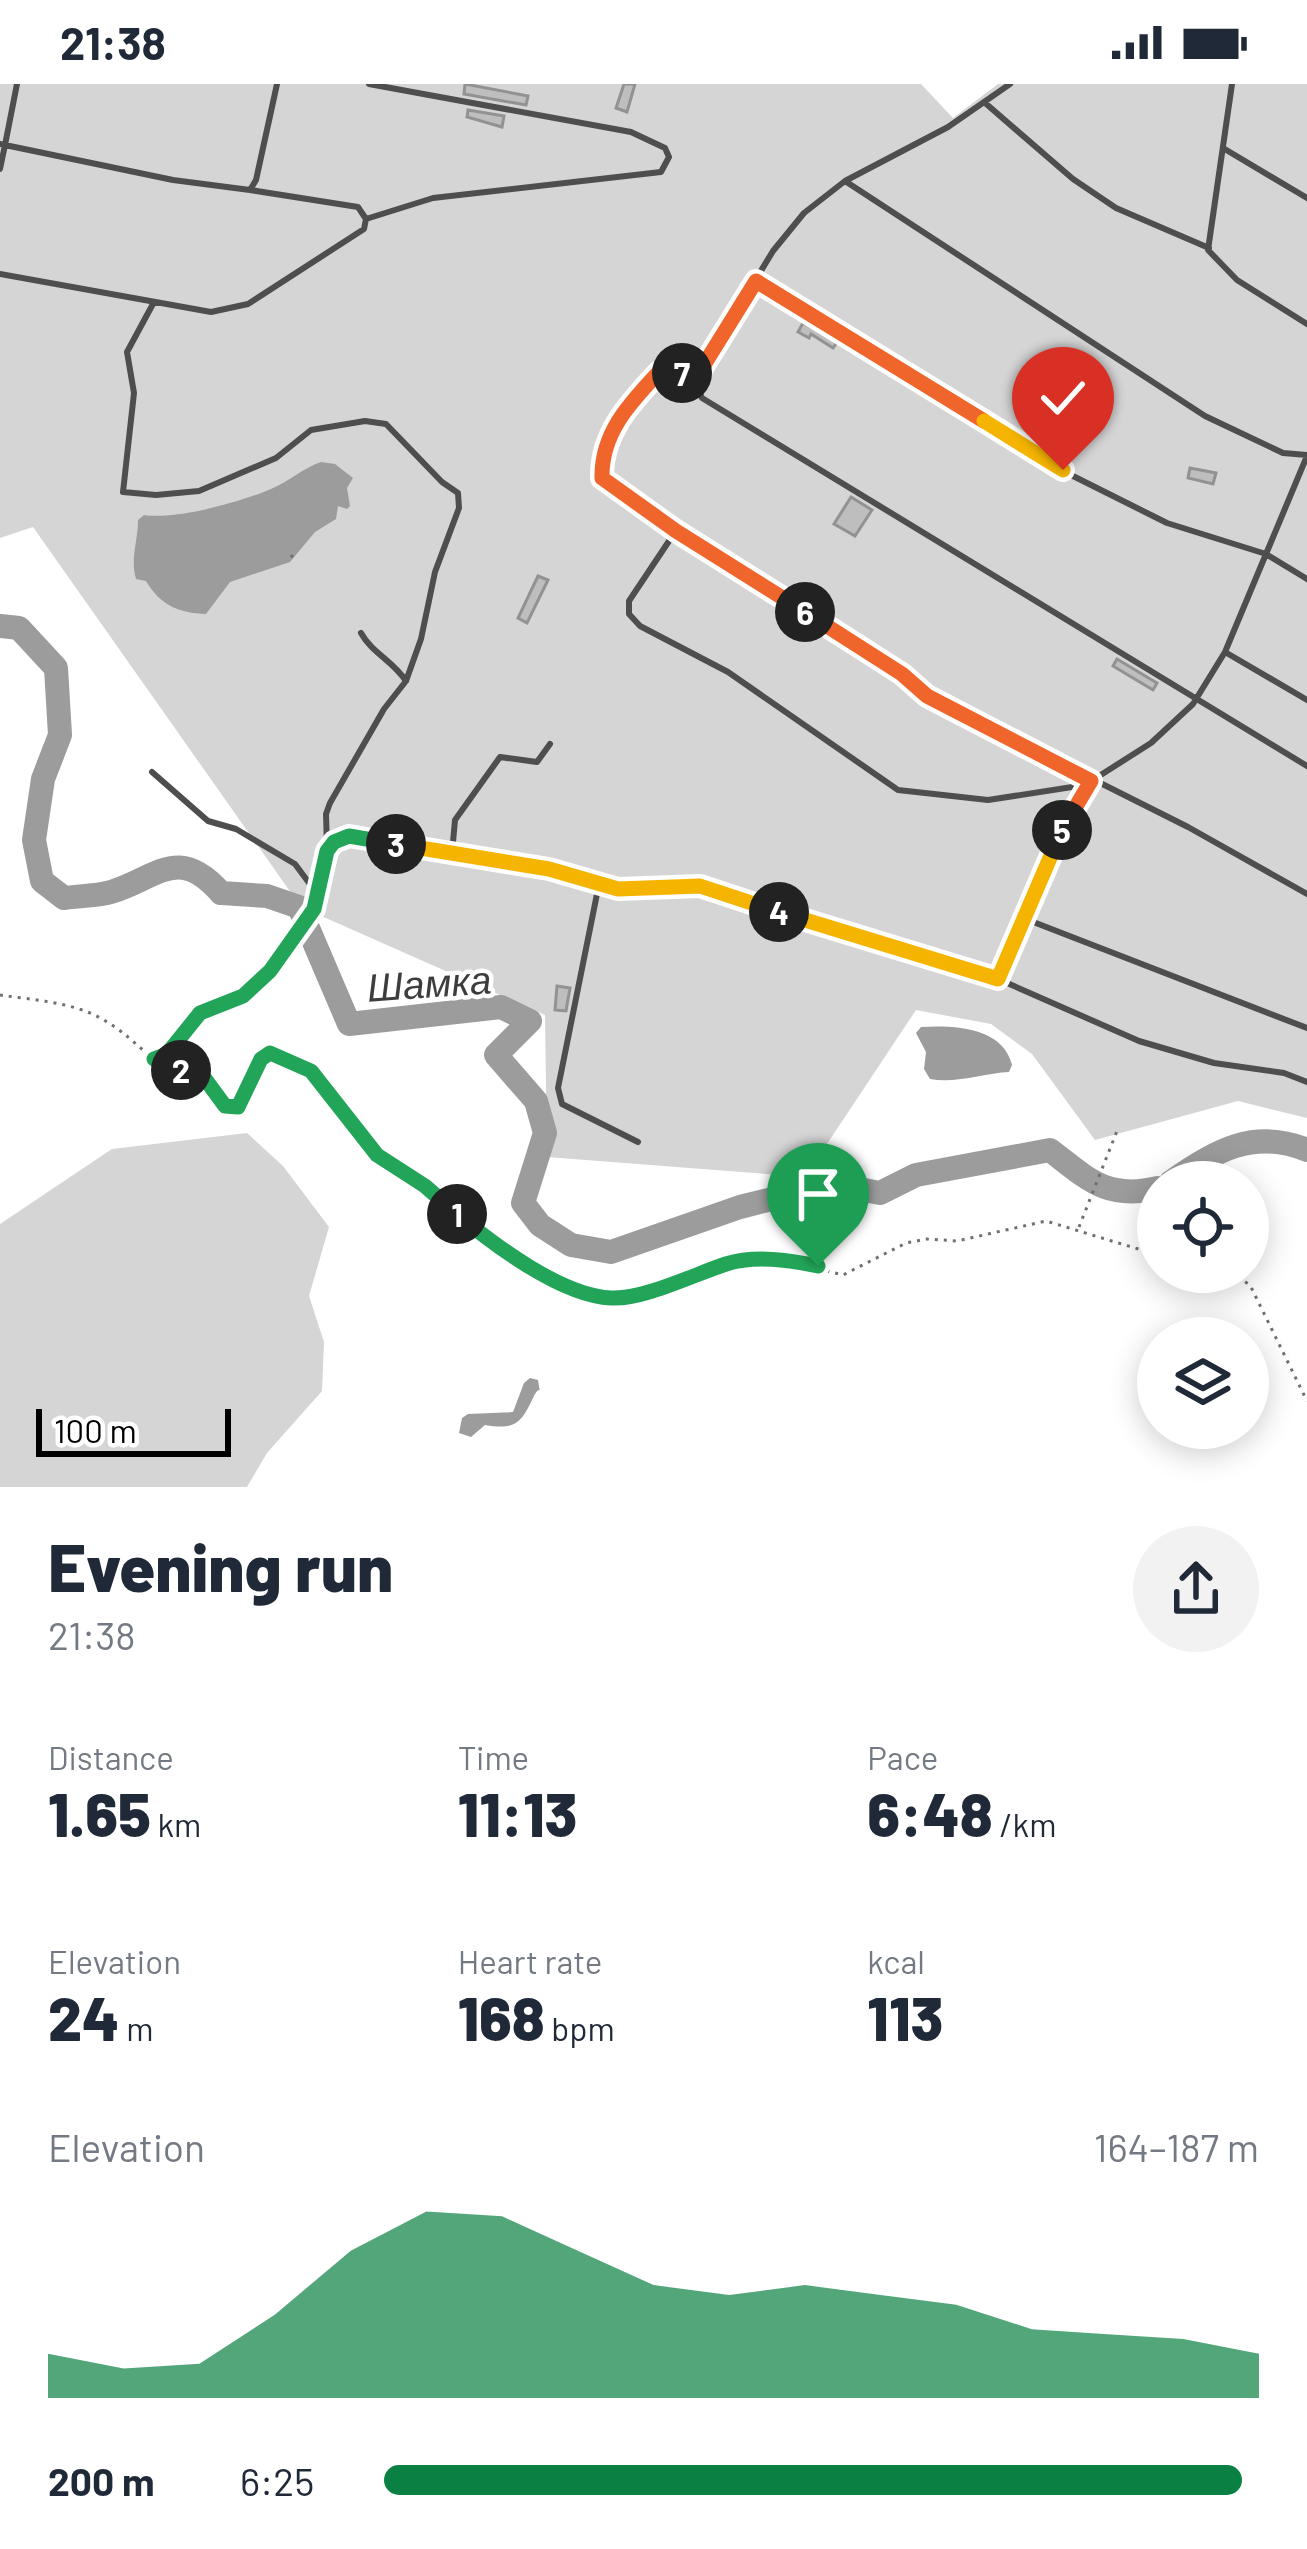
<!DOCTYPE html>
<html lang="en">
<head>
<meta charset="utf-8">
<style>
  :root { --surface:#fff; --page:#f2f2f3; --text:#1f2937; --muted:#747a83; --accent:#0b8043 }
  body { margin:0; font-family:Barlow,sans-serif; background:var(--page); color:var(--text); height:100vh; display:flex; flex-direction:column; font-size:45px; white-space:nowrap }
  * { box-sizing:border-box; margin:0 }
  p { font-size:39px; color:var(--muted) }
  .icon { flex:none; width:66px; height:66px; fill:none; stroke:currentColor; stroke-width:2; stroke-linecap:round; stroke-linejoin:round }
  .map { position:relative; height:1403px; overflow:hidden }
  .panel { display:flex; flex-direction:column; background:var(--surface); flex:1 }
  .panel>* { flex:none }
  .tools { position:absolute; left:1137px; top:1077px; display:grid; gap:24px }
  .tools a { display:grid; place-items:center; width:132px; height:132px; border-radius:50%; background:var(--surface); box-shadow:0 6px 30px #0003; font-size:60px }
  .scale { position:absolute; left:36px; bottom:30px; width:195px; box-sizing:border-box; padding-left:12px; border:6px solid #000; border-top:0; font-size:33px; line-height:42px; white-space:nowrap; color:#000; -webkit-text-stroke:9px #fff; paint-order:stroke }
  .pin { position:absolute; display:grid; place-items:center; width:102px; height:102px; color:#fff; margin:-123px -51px; border-radius:50% 50% 50% 0; rotate:-45deg; box-shadow:0 0 12px #0007 }
  .pin .icon { rotate:45deg }
  .km { position:absolute; width:60px; height:60px; margin:-30px; border-radius:50%; background:#222; color:#fff; font-size:33px; line-height:60px; text-align:center }
  .round { display:grid; place-items:center; flex:none; width:126px; height:126px; border-radius:63px; background:var(--page) }
  .overview { display:flex; align-items:center; justify-content:space-between; height:204px; padding:0 48px }
  h1 { font-size:66px; font-weight:800; line-height:90px }
  .metrics { display:grid; grid-template-columns:repeat(3,1fr); gap:18px; height:204px; padding:12px 48px }
  .metrics div { display:grid; align-content:center }
  .metrics b { font-size:60px; font-weight:800 }
  .metrics small { font-size:33px; font-weight:400 }
  .metrics p { font-size:33px }
  .chart { height:336px; padding:24px 48px }
  .chart p { display:flex; justify-content:space-between }
  .chart svg { width:100%; height:216px; margin-top:12px; fill:var(--accent); opacity:.7 }
  ul { padding:0 48px; list-style:none; font-size:39px }
  li { display:grid; grid-template-columns:192px 144px 1fr; align-items:center; height:90px }
  li i { height:30px; border-radius:15px; background:var(--accent) }
  .status { display:flex; justify-content:space-between; align-items:center; height:84px; padding:0 60px; background:var(--surface); direction:ltr }
  .status svg { height:33px; fill:currentColor }
  .map>svg:first-child { display:block }
</style>
</head>
<body>
<div class="status"><b>21:38</b><svg viewBox="0 0 49 12"><path d="M0 12V9h3v3zM5 12V6h3v6zM10 12V3h3v9zM15 12V0h3v12zM26 1h20v11H26zM47 4h2v5h-2z"/></svg></div>
<div class="map">
<svg width="1307" height="1403" viewBox="0 0 1307 1403">
  <rect width="100%" height="100%" fill="#fff"/>
  <path fill="#d5d5d5" d="M0 0H921L953 34 998 0H1307V1034L1238 1017 1095 1056 1032 970 991 940 916 926 805 1093 547 1073 545 931 301 823 33 443 0 454Z
    M247 1049 283 1082 329 1143 309 1212 324 1258 322 1307 267 1369 247 1403H0V1140L112 1065Z"/>
  <path fill="#9c9c9c" d="M321 378 335 380 353 394 347 404 350 422 347 425 338 422 336 435 315 448 290 478 230 498 206 530C179 529 160 521 146 497L136 495C130 475 138 457 138 436L144 431C176 436 241 418 271 405 290 397 303 384 321 378Z
    M921 943C954 941 1003 943 1012 981L1009 988C984 989 956 1000 930 995L924 985 926 968 916 949Z
    M530 1294 538 1296C541 1316 541 1297 533 1314 521 1339 516 1346 485 1341L471 1353 459 1349 462 1334 468 1330 513 1328 524 1299Z"/>
  <g fill="none" stroke-linecap="round" stroke-linejoin="round">
    <path stroke="#9c9c9c" stroke-width="24" d="M0 542 19 544 56 584 60 651 43 695 34 756 42 797 64 814C79 812 97 812 111 808 157 794 178 760 221 809L267 812 299 823 349 940 501 923 530 937 496 971 536 1017 545 1049 523 1119 540 1141 571 1161 611 1168 740 1123 832 1100 880 1109 916 1091 1050 1066C1089 1096 1107 1116 1158 1104
      M1171 1098C1214 1067 1254 1044 1307 1066"/>
  </g>
  <path fill="#bebebe" stroke="#929292" stroke-width="3" d="M465 0 528 12 526 21 464 10Z
    M624 0H635L627 28 616 24Z
    M468 26 504 32 502 43 467 33Z
    M803 239 838 257 833 264 811 250 809 254 798 248Z
    M1190 384 1216 389 1213 400 1188 394Z
    M851 413 872 426 855 452 834 440Z
    M538 492 548 496 527 539 518 534Z
    M1117 575 1157 599 1153 606 1113 582Z
    M557 902 570 904 566 927 555 926Z"/>
  <g fill="none" stroke-linecap="round" stroke-linejoin="round">
    <path stroke="#707070" stroke-width="3" stroke-dasharray="3 6" stroke-linecap="butt" d="M291 471 296 478
      M320 800 325 774
      M0 911C33 916 73 918 102 935 145 959 144 983 200 988L225 1022 238 1023 261 975 270 969 311 987 377 1071 425 1102 481 1150 559 1199 611 1214 688 1196 730 1178 781 1175 843 1191 906 1159 927 1155 957 1157 1046 1137 1158 1171
      M154 975 167 970 200 929 243 912 270 887 315 821
      M1079 1143 1117 1047
      M1230 1188 1250 1201 1307 1317"/>
    <path stroke="#4e4e4e" stroke-width="6" d="M17 0 5 61 173 96 250 106 256 96 277 0
      M1232 0 1208 166 1237 196 1307 240
      M984 18 1073 95 1116 124 1209 164
      M0 60 5 61 0 85
      M1223 64 1307 114
      M845 97 1205 332 1283 369 1307 371
      M366 135 433 114 661 88 669 73 665 64 631 48 369 0
      M0 190 211 228 248 220 364 145 366 135 358 123 250 106
      M154 218 127 268 134 309 123 408 156 411 199 407 276 374 311 346 365 337 386 340 442 398 458 409 459 424 435 488 421 555 406 597 384 625 330 719 326 730 327 763
      M692 289 702 284 773 167 804 129 845 97 948 43 1010 0
      M1307 372 1266 470 1307 495
      M675 448 629 517V530L640 542 728 588 898 706 988 716 1085 701 1151 659 1193 620 1225 568 1266 470 1167 439 1063 387 756 197
      M361 549C372 569 393 577 406 597
      M1225 568 1307 616
      M1307 682 702 314 691 290 659 288C630 319 601 349 602 394L676 447 902 590 927 612 1188 743 1307 810
      M152 688 208 737 236 745 295 780 318 811
      M327 767 334 758 348 753 549 785 618 805 700 803 998 895 1139 957 1214 979 1284 989 1307 998
      M452 769 455 736 500 673 537 678 550 660
      M599 800 558 1004 562 1020 638 1058
      M1023 834 1307 944
      M998 894 1054 760 1089 700"/>
  </g>
  <g fill="none" stroke-linecap="round" stroke-linejoin="round">
    <defs>
      <path id="split-1" d="M457 1130C494 1161 562 1212 611 1214 643 1216 695 1190 726 1180 755 1171 789 1176 818 1182"/>
      <path id="split-2" d="M181 986 200 988 225 1022 238 1023 261 975 270 969 311 987 377 1071 425 1102 457 1130"/>
      <path id="split-3" d="M181 986 168 985 154 975 167 970 200 929 243 912 270 887 314 825 327 767 334 758 349 752 396 760"/>
      <path id="split-4" d="M396 760 549 785 618 805 700 802 779 828"/>
      <path id="split-5" d="M779 828 998 895 1062 746"/>
      <path id="split-6" d="M805 528 902 590 927 612 1091 697 1062 746"/>
      <path id="split-7" d="M682 289 659 288C630 319 601 349 602 394L676 447 805 528"/>
      <path id="split-8" d="M682 289 702 284 756 197 984 337"/>
      <path id="split-9" d="M984 337 1063 386"/>
    </defs>
    <use href="#split-1" stroke="#fff" stroke-width="24"/>
    <use href="#split-2" stroke="#fff" stroke-width="24"/>
    <use href="#split-3" stroke="#fff" stroke-width="24"/>
    <use href="#split-4" stroke="#fff" stroke-width="24"/>
    <use href="#split-5" stroke="#fff" stroke-width="24"/>
    <use href="#split-6" stroke="#fff" stroke-width="24"/>
    <use href="#split-7" stroke="#fff" stroke-width="24"/>
    <use href="#split-8" stroke="#fff" stroke-width="24"/>
    <use href="#split-9" stroke="#fff" stroke-width="24"/>
    <use href="#split-1" stroke="#22a559" stroke-width="15"/>
    <use href="#split-2" stroke="#22a559" stroke-width="15"/>
    <use href="#split-3" stroke="#22a559" stroke-width="15"/>
    <use href="#split-4" stroke="#f5b400" stroke-width="15"/>
    <use href="#split-5" stroke="#f5b400" stroke-width="15"/>
    <use href="#split-6" stroke="#f0652b" stroke-width="15"/>
    <use href="#split-7" stroke="#f0652b" stroke-width="15"/>
    <use href="#split-8" stroke="#f0652b" stroke-width="15"/>
    <use href="#split-9" stroke="#f5b400" stroke-width="15"/>
  </g>
  <g text-anchor="middle" dominant-baseline="central" stroke-width="9" stroke-linejoin="round" paint-order="stroke">
    <g font-size="39" font-style="italic" fill="#3d3d3d" stroke="#fff">
      <text transform="translate(429 898) rotate(-4)">Шамка</text>
    </g>
  </g>
</svg>
<div class="tools">
<a><svg class="icon" aria-label="locate" viewBox="0 0 24 24"><circle cx="12" cy="12" r="6"/><path d="M12 2v4M12 18v4M2 12h4M18 12h4"/></svg></a>
<a><svg class="icon" aria-label="layers" viewBox="0 0 24 24"><path d="M12 4l9 5-9 5-9-5zM3 14l9 5 9-5"/></svg></a>
</div>
<div class="scale">100 m</div>
<div class="pin" style="left:818px;top:1182px;background:#1e9e55"><svg class="icon" aria-label="arrive" viewBox="0 0 24 24"><path d="M6 21V4h12l-3 4 3 4H6"/></svg></div>
<div class="pin" style="left:1063px;top:386px;background:#d93025"><svg class="icon" aria-label="check" viewBox="0 0 24 24"><path d="M5 12l5 5 9-10"/></svg></div>
<b class="km" style="left:457px;top:1130px">1</b>
<b class="km" style="left:181px;top:986px">2</b>
<b class="km" style="left:396px;top:760px">3</b>
<b class="km" style="left:779px;top:828px">4</b>
<b class="km" style="left:1062px;top:746px">5</b>
<b class="km" style="left:805px;top:528px">6</b>
<b class="km" style="left:682px;top:289px">7</b>
</div>
<section class="panel">
<div class="overview"><div><h1>Evening run</h1><p>21:38</p></div><a class="round"><svg class="icon" aria-label="share" viewBox="0 0 24 24"><path d="M12 15V3M7 8l5-5 5 5M5 13v7h14v-7"/></svg></a></div>
<div class="metrics">
<div><p>Distance</p><b>1.65<small> km</small></b></div>
<div><p>Time</p><b>11:13</b></div>
<div><p>Pace</p><b>6:48<small> /km</small></b></div>
</div>
<div class="metrics">
<div><p>Elevation</p><b>24<small> m</small></b></div>
<div><p>Heart rate</p><b>168<small> bpm</small></b></div>
<div><p>kcal</p><b>113</b></div>
</div>
<div class="chart"><p><span>Elevation</span>164–187 m</p>
<svg viewBox="0 0 160 44" preserveAspectRatio="none"><path d="M0 44V35L10 38L20 37L30 27L40 14L50 6L60 7L70 14L80 21L90 23L100 21L110 23L120 25L130 30L140 31L150 32L160 35V44z"/></svg>
</div>
<ul>
<li><b>200 m</b>6:25<i style="width:98%"></i></li>
</ul>
</section>
</body>
</html>
